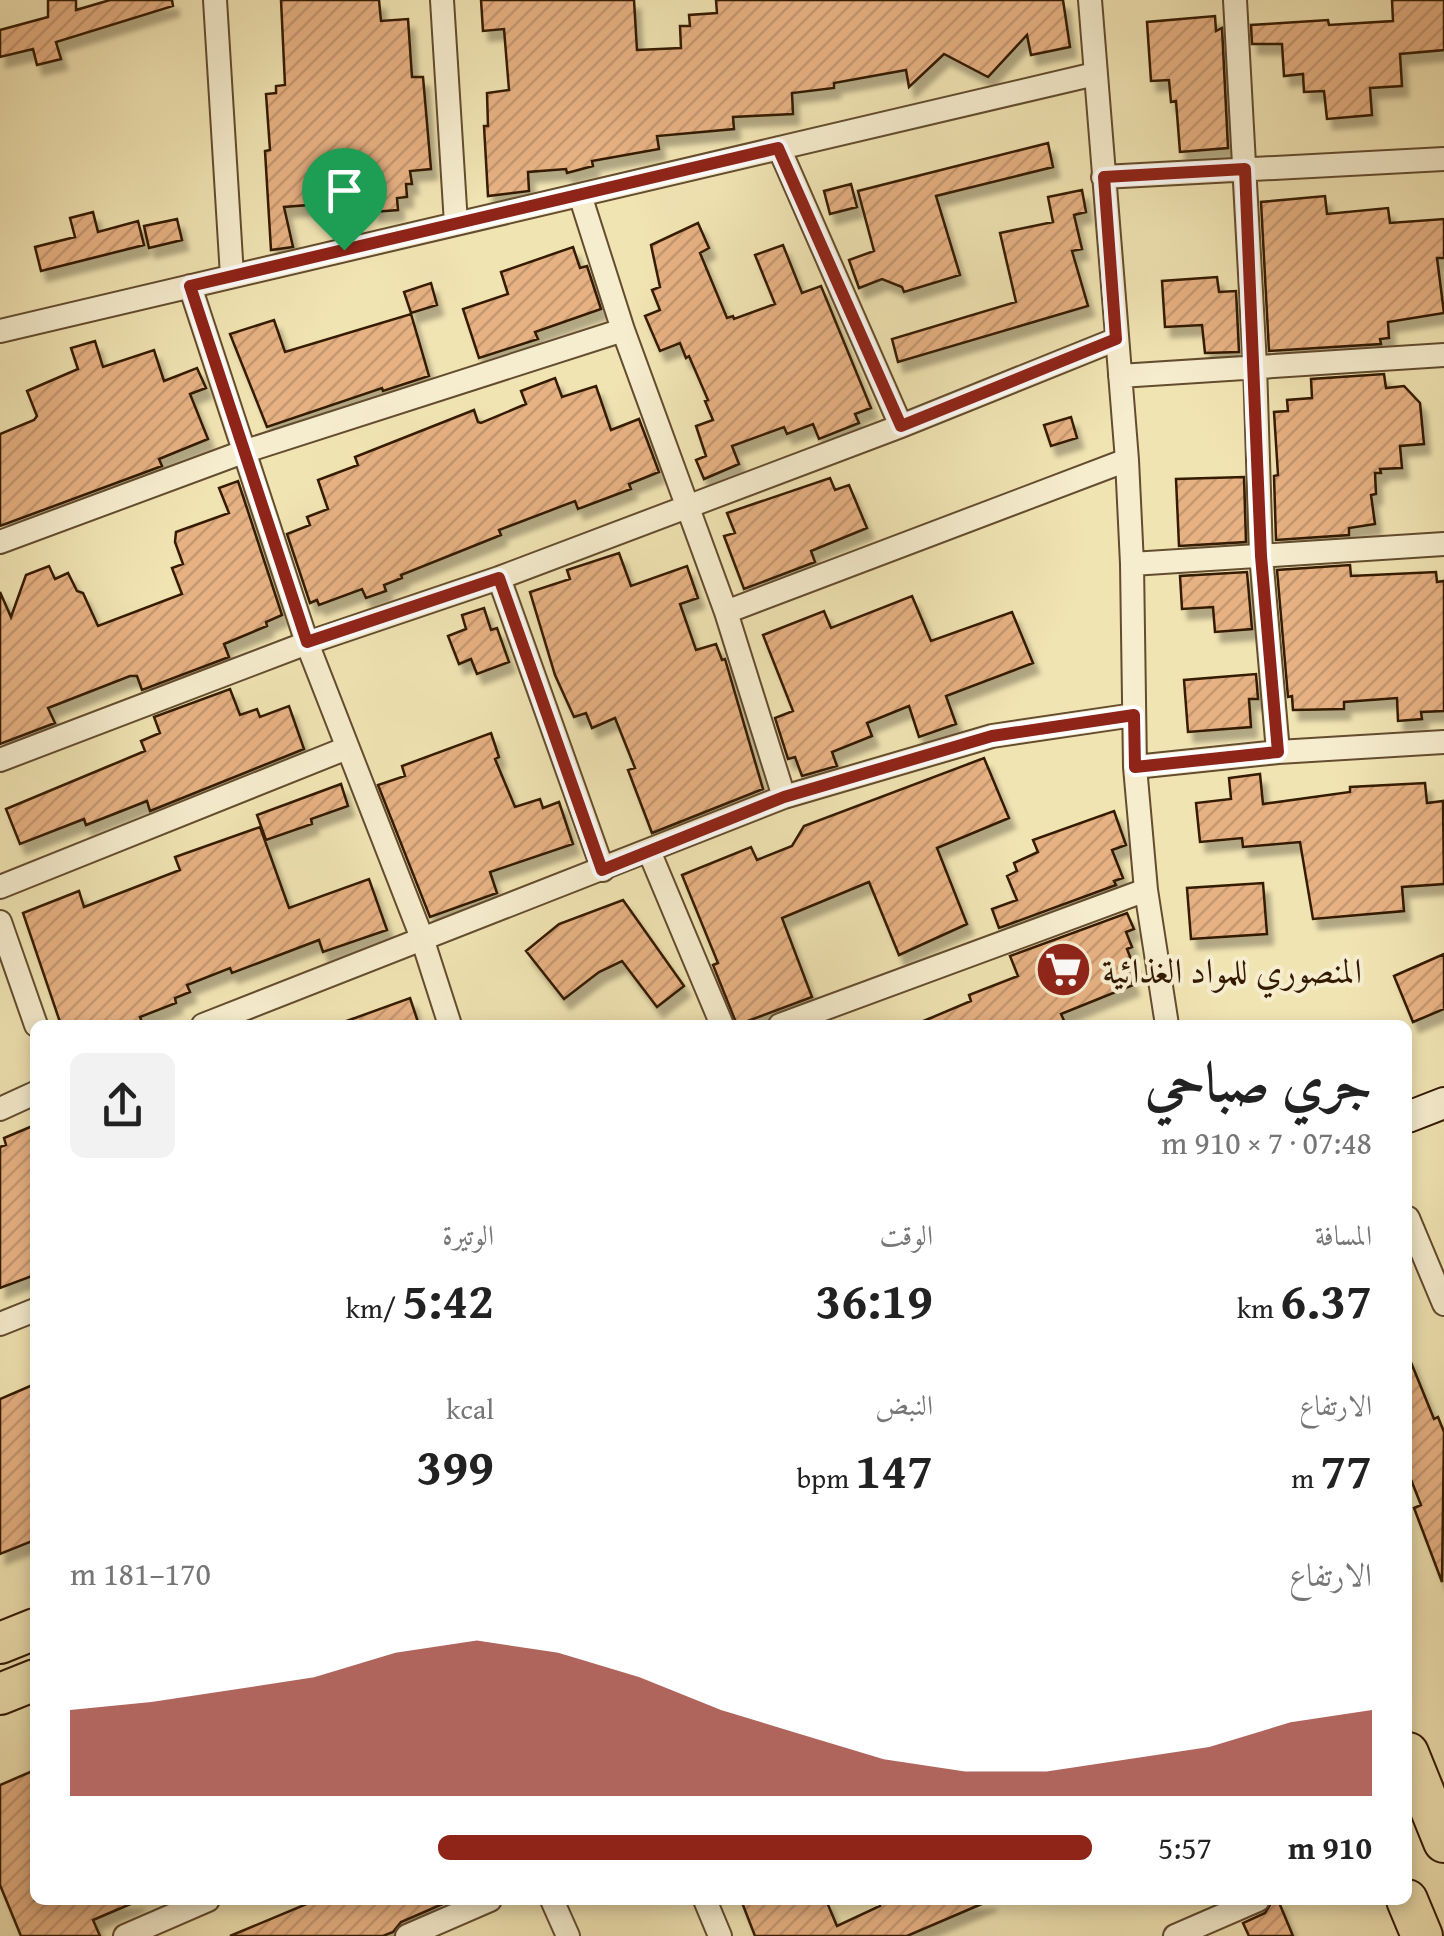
<!DOCTYPE html>
<html lang="ar">
<head>
<meta charset="utf-8">
<style>
  :root { --surface:#fff; --page:#f2f2f2; --text:#222; --muted:#767676; --accent:#8f2418 }
  body { margin:0; font-family:"Gentium Book Plus",Amiri,serif; background:var(--page); color:var(--text); direction:rtl; height:100vh; display:flex; flex-direction:column; font-size:38px; white-space:nowrap }
  * { box-sizing:border-box; margin:0 }
  p { font-size:32px; color:var(--muted) }
  .icon { flex:none; width:55px; height:55px; fill:none; stroke:currentColor; stroke-width:2; stroke-linecap:round; stroke-linejoin:round }
  .map { position:relative; flex:1; overflow:hidden; direction:ltr }
  .panel { position:absolute; left:30px; top:1020px; width:1382px; height:885px; display:flex; flex-direction:column; background:var(--surface); border-radius:15px; box-shadow:0 5px 15px #0003; direction:rtl }
  .panel>* { flex:none }
  .pin { position:absolute; display:grid; place-items:center; width:85px; height:85px; color:#fff; margin:-102px -42px; border-radius:50% 50% 50% 0; rotate:-45deg; box-shadow:0 0 10px #0007 }
  .pin .icon { rotate:45deg }
  .round { display:grid; place-items:center; flex:none; width:105px; height:105px; border-radius:15px; background:var(--page) }
  .head { display:flex; align-items:center; justify-content:space-between; height:170px; padding:0 40px }
  h1 { font-size:55px; font-weight:800; line-height:75px }
  .stats { display:grid; grid-template-columns:repeat(3,1fr); gap:15px; height:170px; padding:10px 40px }
  .stats div { display:grid; align-content:center }
  .stats b { font-size:50px; font-weight:800 }
  .stats small { font-size:28px; font-weight:400 }
  .stats p { font-size:28px }
  .chart { height:280px; padding:20px 40px }
  .chart p { display:flex; justify-content:space-between }
  .chart svg { width:100%; height:180px; margin-top:10px; fill:var(--accent); opacity:.7 }
  ul { padding:0 40px; list-style:none; font-size:32px }
  li { display:grid; grid-template-columns:160px 120px 1fr; align-items:center; height:75px }
  li i { height:25px; border-radius:12px; background:var(--accent) }
  .map>svg:first-child { display:block }
</style>
</head>
<body>
<div class="map">
<svg width="1444" height="1936" viewBox="0 0 1444 1936">
  <defs>
    <pattern id="building-hatch" width="6" height="6" patternUnits="userSpaceOnUse" patternTransform="scale(2.5)"><rect width="6" height="6" fill="#e6b183"/><path d="M-1 1l2-2M0 6l6-6M5 7l2-2" fill="none" stroke="#c69870"/></pattern>
    <filter id="shadow"><feDropShadow dx="6" dy="10" stdDeviation="2.5" flood-color="#0004"/></filter>
  </defs>
  <rect width="100%" height="100%" fill="#f1e4b3"/>
  <filter id="stains"><feTurbulence type="fractalNoise" baseFrequency=".002" numOctaves="4"/><feColorMatrix values="0 0 0 0 .2 0 0 0 0 .09 0 0 0 0 .02 0 0 0 .5 -.17"/></filter>
  <radialGradient id="worn" r=".72"><stop offset=".6" stop-color="#630" stop-opacity="0"/><stop offset="1" stop-color="#630" stop-opacity=".3"/></radialGradient>
  <path fill="url(#building-hatch)" stroke="#341a03" stroke-width="2.5" filter="url(#shadow)" d="M48 0H76V10L110 0H172L173 6 56 42 61 59 37 65 33 49 0 57V30L48 17Z
    M281 0H379L381 21 408 19 412 77H423L431 169 410 171 412 184H406L407 197 397 198 398 210 373 212 372 200 284 207 293 247 271 250 265 151 270 150 266 94 276 93V86L285 85Z
    M481 0H634L637 50 681 48 680 26H690L689 15 717 13 716 0H1063L1070 47 1031 55 1027 35 988 77 944 54 909 87 906 70 834 83V88L792 93 793 114 733 117 734 129 657 136 659 149 592 161 593 166 567 173 566 169 528 172 529 191 488 196 484 126H488L487 93 509 90 504 29 483 31Z
    M1392 0H1444V50L1400 54 1402 86 1370 88 1372 115 1327 119 1324 91 1304 92 1303 74 1284 76 1282 44H1252L1251 25 1328 20 1329 25 1393 21Z
    M1215 16 1216 31 1222 28 1228 148 1180 152 1176 101 1171 102 1169 80 1151 81 1147 22Z
    M1048 143 1053 167 936 196 960 275 904 292 902 287 882 279 859 288 849 260 874 251 858 191Z
    M851 184 857 207 830 214 824 191Z
    M1082 190 1086 212 1074 215 1082 249 1072 251 1088 306 898 362 892 339 1016 302 1000 233 1053 222 1048 197Z
    M1325 196 1327 214 1388 208 1390 223 1444 219V258H1437L1444 313 1388 322 1389 338 1380 339 1381 344 1269 351 1261 202Z
    M93 212 98 232 138 221 144 245 41 271 35 247 75 237 70 218Z
    M177 219 182 240 149 248 144 226Z
    M698 223 709 248 700 253 727 318 733 316 734 319 775 304 755 255 783 245 802 293 821 286 871 408 855 414 859 423 819 439 813 424 787 434 784 427 732 446 739 464 704 479 696 460 706 456 696 426 713 420 705 401 708 400 689 356 686 358 680 343 660 351 645 316 660 310 652 290 660 287 651 245Z
    M573 247 580 268 587 266 601 309 535 332 538 339 479 358 463 309 508 294 501 272Z
    M1217 277 1219 292 1236 291 1239 352 1205 353 1202 325 1165 327 1162 281Z
    M431 283 437 305 411 313 404 292Z
    M411 314 429 376 383 391 382 388 267 427 230 334 274 320 285 352Z
    M95 341 103 367 154 350 164 381 197 368 206 388 190 394 208 439 159 459 162 466 0 526V434L34 420 37 416 27 391 78 369 71 348Z
    M1384 374 1386 388 1404 386 1420 403 1424 444 1400 446 1402 468 1380 469 1381 473H1375L1376 494 1371 495 1375 524 1349 528V535L1276 540 1274 476 1278 475 1274 412 1288 411 1287 400 1312 398 1311 379Z
    M555 378 562 397 596 386 611 430 639 419 659 472 629 484 631 489 578 509 575 501 499 530 501 535 401 575 402 578 384 585 386 591 366 598 362 589 319 605 317 600 310 603 287 534 310 525 307 517 328 509 318 480 358 465 355 457 474 410 478 422 481 423 526 404 521 391Z
    M1071 417 1077 438 1051 446 1044 425Z
    M1244 477 1246 542 1179 546 1176 479Z
    M830 478 835 490 849 485 867 528 811 551 815 562 744 589 724 536 735 533 727 513Z
    M238 481 282 615 266 622 267 626 224 644 229 657 142 690 137 676H130L48 708 55 723 0 744V592L11 617 26 575 49 566 55 579 68 573 77 591 83 593 98 626 182 594 172 568 183 564 175 542 176 532 229 513 219 488Z
    M619 553 631 586 687 566 698 598 680 604 696 650 716 644 722 660 725 659 763 789 652 833 628 770 635 768 615 718 592 728 586 713 574 717 555 675 530 592 570 579 567 570Z
    M1350 565 1351 576 1436 572 1437 582 1444 581V711L1421 712 1422 719 1398 721 1397 698 1344 702V709L1293 710 1292 696 1288 697 1277 570Z
    M1247 572 1252 629 1215 632 1213 607 1182 609 1180 576Z
    M912 596 931 641 1012 612 1033 663 946 696 956 724 919 737 909 706 867 723 872 736 832 752 837 766 802 776 795 757 788 759 775 718 793 711 763 635 824 611 831 628Z
    M484 608 491 630 497 628 509 662 477 674 471 659 459 664 448 636 466 629 462 615Z
    M1256 674 1258 699H1249L1251 727 1188 732 1184 680Z
    M230 689 240 715 257 709 260 717 289 706 304 749 150 811 147 801 86 825 84 819 20 844 6 809 145 751 141 741 160 733 154 717Z
    M491 733 499 757 495 759 515 807 540 799 543 808 559 802 573 844 490 872 497 893 430 917 378 785 405 776 402 766Z
    M984 758 1009 818 937 848 967 924 899 955 869 882 782 918 812 997 737 1025 713 965 718 963 682 875 751 847 757 860 792 846 804 826Z
    M1260 774 1263 804 1350 792V787L1425 783 1427 803 1443 801 1444 884 1402 887 1404 911 1313 919 1300 842 1243 847 1242 838 1200 842 1196 803 1231 799 1229 778Z
    M341 784 348 806 311 819 312 824 266 840 257 815Z
    M1114 811 1126 845 1112 850 1123 878 1114 881 1116 885 999 928 992 909 1017 900 1007 876 1017 871 1014 863 1038 852 1033 840Z
    M260 827 289 908 369 879 387 930 323 952 319 940 232 973 230 968 187 985 190 992 175 998 176 1003 140 1017 143 1025H61L23 913 79 891 84 907 102 900 180 870 175 857Z
    M1263 883 1267 934 1191 939 1187 888Z
    M623 900 684 986 657 1007 622 961 599 972 564 999 526 951 559 924Z
    M1127 913 1134 929 1126 932 1132 947 1127 949 1134 967 1127 970 1133 985 1061 1014 1066 1025H914L971 1001 969 995 1018 976 1010 956Z
    M1444 954V1009L1413 1022 1394 976Z
    M410 998 419 1025H344V1022Z
    M35 1125V1275L0 1288V1147L6 1145 4 1138Z
    M1408 1355 1434 1419 1438 1417 1444 1432 1442 1582 1414 1508 1421 1505 1408 1472Z
    M35 1384V1540L0 1554V1399Z
    M35 1770V1900H140L93 1920 100 1936H21L0 1885V1785Z
    M316 1900H452L401 1922 393 1932 383 1936H230Z
    M741 1900H826L837 1926 880 1906 877 1900H991L907 1936H755Z
    M1273 1900H1278L1293 1936H1249L1243 1923 1265 1913Z"/>
  <g fill="none" stroke-linecap="round" stroke-linejoin="round">
    <defs>
      <path id="street" d="M215 0 232 276
        M442 0 456 224
        M1090 0 1127 460 1132 564 1135 767 1146 890 1167 1025
        M1235 0 1255 365 1261 555 1278 752
        M779 148 901 426
        M1103 177 1444 159
        M580 195 623 330 726 612 784 797
        M190 286 307 643 422 938 450 1025
        M0 331 1095 74
        M1120 376 1444 355
        M0 542 243 452 623 330
        M1132 564 1444 544
        M499 578 603 870
        M726 612 1127 460
        M0 760 307 643 499 578 901 426 1117 339
        M1135 767 1278 752 1444 742
        M649 851 722 1025
        M0 887 347 748
        M0 922 36 1025
        M203 1025 784 797 992 736 1134 715
        M780 1025 1146 890
        M0 1109 35 1093
        M1408 1218 1444 1304
        M0 1324 35 1310
        M552 1900 568 1936
        M705 1900 720 1936
        M125 1936 208 1900
        M407 1936 490 1900
        M1175 1936 1258 1900"/>
      <path id="secondary" d="M1408 1117 1444 1103"/>
      <path id="highway" d="M0 1643 35 1629
        M0 1694 35 1680
        M1408 1753 1444 1842
        M1407 1900 1422 1936"/>
    </defs>
    <use href="#street" stroke="#634c2f" stroke-width="26"/>
    <use href="#secondary" stroke="#341a03" stroke-width="34"/>
    <use href="#highway" stroke="#341a03" stroke-width="44"/>
    <use href="#street" stroke="#f6edce" stroke-width="22"/>
    <use href="#secondary" stroke="#f6edce" stroke-width="30"/>
    <use href="#highway" stroke="#f1e4b3" stroke-width="40"/>
  </g>
  <g fill="none" stroke-linecap="round" stroke-linejoin="round">
    <defs>
      <path id="route" d="M778 148 901 426 1116 339 1104 177 1245 169 1261 556 1278 752 1135 767 1134 715 992 736 784 797 602 870 499 578 307 642 190 286Z"/>
    </defs>
    <use href="#route" stroke="#fff" stroke-width="20"/>
    <use href="#route" stroke="#8f2418" stroke-width="12"/>
  </g>
  <defs>
    <symbol id="supermarket-disc" viewBox="-11 -11 22 22"><circle r="9.5" fill="#8f2418" stroke="#f6edce"/><path d="M-6-5.5h2.5l.6 2H6L4.5 2H-2.5L-4.4-4H-6ZM-1.5 3.2a1.3 1.3 0 1 0 .1 0ZM3 3.2a1.3 1.3 0 1 0 .1 0Z" fill="#fff"/></symbol>
  </defs>
  <g fill-rule="evenodd">
    <use href="#supermarket-disc" x="1032" y="938" width="63" height="63"/>
  </g>
  <g text-anchor="middle" dominant-baseline="central" stroke-width="8" stroke-linejoin="round" paint-order="stroke">
    <g font-size="35" fill="#341a03" stroke="#f6edce" text-anchor="start">
      <text x="1102" y="970">المنصوري للمواد الغذائية</text>
    </g>
  </g>
  <rect width="100%" height="100%" filter="url(#stains)"/>
  <rect width="100%" height="100%" fill="url(#worn)"/>
</svg>
<div class="pin" style="left:344px;top:250px;background:#1e9e55"><svg class="icon" aria-label="arrive" viewBox="0 0 24 24"><path d="M6 21V4h12l-3 4 3 4H6"/></svg></div>
<section class="panel">
<div class="head"><div><h1>جري صباحي</h1><p>07:48 · 7 × 910 m</p></div><a class="round"><svg class="icon" aria-label="share" viewBox="0 0 24 24"><path d="M12 15V3M7 8l5-5 5 5M5 13v7h14v-7"/></svg></a></div>
<div class="stats">
<div><p>المسافة</p><b>6.37<small> km</small></b></div>
<div><p>الوقت</p><b>36:19</b></div>
<div><p>الوتيرة</p><b>5:42<small> /km</small></b></div>
</div>
<div class="stats">
<div><p>الارتفاع</p><b>77<small> m</small></b></div>
<div><p>النبض</p><b>147<small> bpm</small></b></div>
<div><p>kcal</p><b>399</b></div>
</div>
<div class="chart"><p><span>الارتفاع</span>170–181 m</p>
<svg viewBox="0 0 160 44" preserveAspectRatio="none"><path d="M0 44V23L10 21L20 18L30 15L40 9L50 6L60 9L70 15L80 23L90 29L100 35L110 38L120 38L130 35L140 32L150 26L160 23V44z"/></svg>
</div>
<ul>
<li><b>910 m</b>5:57<i style="width:64%"></i></li>
</ul>
</section>
</div>
</body>
</html>
